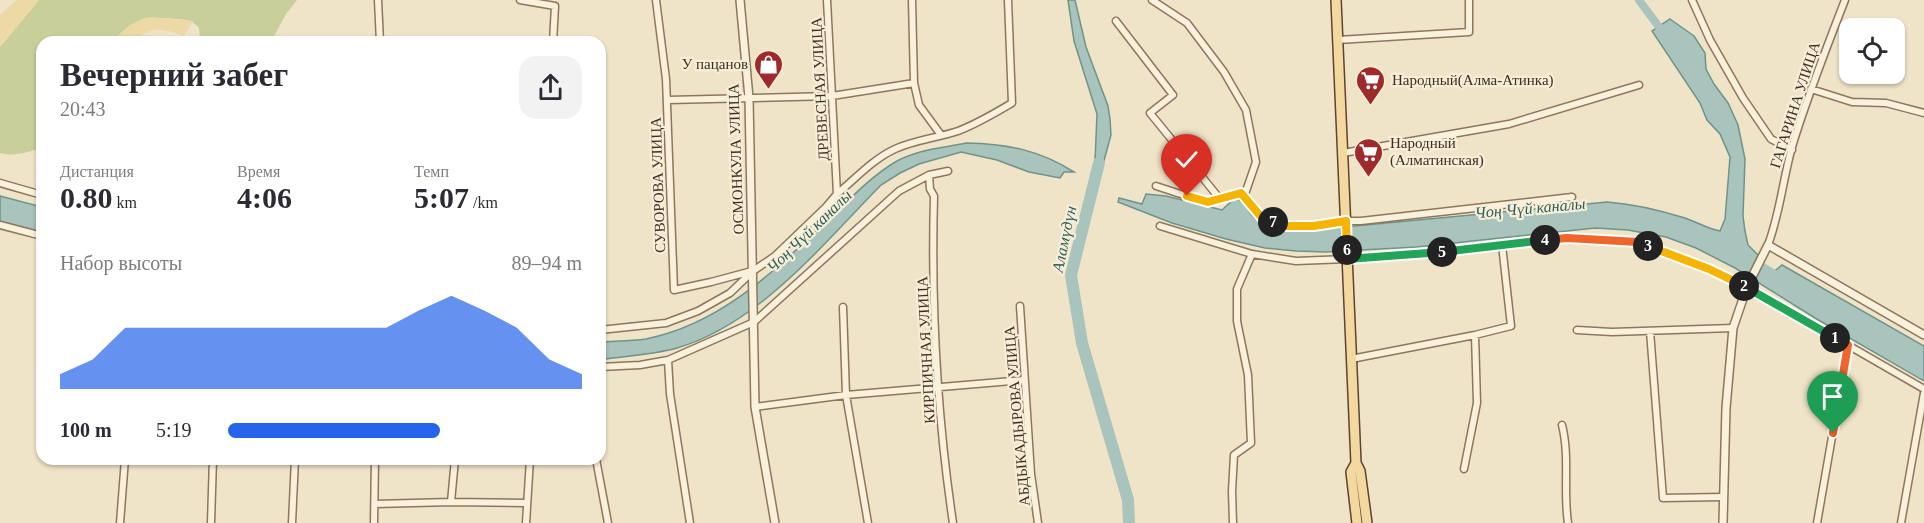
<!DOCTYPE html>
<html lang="ru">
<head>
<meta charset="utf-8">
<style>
  :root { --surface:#fff; --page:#f2f2f3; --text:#2b2b33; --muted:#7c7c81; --accent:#2563eb }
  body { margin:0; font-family:Georgia,serif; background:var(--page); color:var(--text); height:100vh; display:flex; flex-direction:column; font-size:22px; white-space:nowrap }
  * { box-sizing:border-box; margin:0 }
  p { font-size:20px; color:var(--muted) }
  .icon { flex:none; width:33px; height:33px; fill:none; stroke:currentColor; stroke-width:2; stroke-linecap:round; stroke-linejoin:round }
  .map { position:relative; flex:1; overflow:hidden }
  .sheet { position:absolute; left:36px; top:36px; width:570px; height:429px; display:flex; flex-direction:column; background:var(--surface); border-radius:18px; box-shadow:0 2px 4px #0004 }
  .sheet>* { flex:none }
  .controls { position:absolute; left:1839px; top:18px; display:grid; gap:12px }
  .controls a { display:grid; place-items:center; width:66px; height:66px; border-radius:12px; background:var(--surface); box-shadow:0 2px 4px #0004; font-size:30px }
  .pin { position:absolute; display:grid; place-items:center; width:51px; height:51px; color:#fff; margin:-62px -26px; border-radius:50% 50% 50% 0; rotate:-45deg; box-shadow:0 0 6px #0007 }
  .pin .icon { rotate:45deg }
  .km { position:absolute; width:30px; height:30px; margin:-15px; border-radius:50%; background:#222; color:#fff; font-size:16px; line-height:30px; text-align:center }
  .round { display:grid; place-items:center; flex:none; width:63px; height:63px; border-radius:18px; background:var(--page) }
  .overview { display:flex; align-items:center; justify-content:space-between; height:102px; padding:0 24px }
  h1 { font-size:33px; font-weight:600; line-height:45px }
  .figures { display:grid; grid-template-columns:repeat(3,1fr); gap:9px; height:102px; padding:6px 24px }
  .figures div { display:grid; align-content:center }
  .figures b { font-size:30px; font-weight:600 }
  .figures small { font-size:16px; font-weight:400 }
  .figures p { font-size:16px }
  .chart { height:168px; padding:12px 24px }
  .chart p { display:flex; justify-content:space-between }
  .chart svg { width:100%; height:108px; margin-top:6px; fill:var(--accent); opacity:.7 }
  ul { padding:0 24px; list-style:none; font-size:20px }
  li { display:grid; grid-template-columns:96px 72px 1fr; align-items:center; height:45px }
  li i { height:15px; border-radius:8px; background:var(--accent) }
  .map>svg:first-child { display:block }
</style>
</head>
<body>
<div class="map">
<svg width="1924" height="523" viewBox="0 0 1924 523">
  <rect width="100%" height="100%" fill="#f0e4c8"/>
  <path fill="#c9cf9b" d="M39 0H297L286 14 271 42H200L199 28C192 20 187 20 178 19 149 16 132 18 113 42H42V148C28 152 14 157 0 153V47Z"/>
  <path fill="#ecd9a5" d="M16 0H39L0 47V15Z
    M152 17 193 21 184 36C167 29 147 25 135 42H113C124 28 135 19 152 17Z"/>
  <path fill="#a9c4bc" stroke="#6f938a" stroke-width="1.5" d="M1068 0H1075L1086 47 1108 106 1110 119 1111 135 1099 179 1091 175 1095 161 1097 114 1074 41Z
    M1670 19 1694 36 1705 53 1706 69 1714 84 1728 103 1738 125 1745 159 1743 216 1745 231 1748 245 1758 255 1754 264 1772 273 1782 265 1924 346V381L1815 318 1735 268 1696 248 1666 237 1628 230 1595 228 1417 247 1325 252 1296 251 1265 248 1226 239 1172 223 1118 202 1119 198 1142 204 1146 194 1166 196 1222 210 1234 199C1246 199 1247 213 1256 219L1296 228 1323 229 1607 202C1634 204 1659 210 1685 218 1697 222 1708 229 1720 231L1725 219 1730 157 1720 134 1707 120 1700 103 1652 31Z
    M967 143C1007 144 1040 150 1074 172H1064L1060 178 1029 172 997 160 961 152 919 164 900 173 881 185C822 245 759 324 677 348 652 355 625 356 600 360V342C615 341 631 341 646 339 721 324 774 271 827 221 849 200 871 176 897 161 918 150 944 147 967 143Z
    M0 196 42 207V232L0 221Z"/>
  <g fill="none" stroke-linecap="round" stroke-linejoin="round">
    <path stroke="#a9c4bc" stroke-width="8" d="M1639 0 1665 35
      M1753 261 1781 278"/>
    <path stroke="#a9c4bc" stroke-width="12" d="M1099 163 1071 275 1082 343 1128 500 1129 523"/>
    <defs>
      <path id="minor" d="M378 0 380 42
        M520 0 555 6 553 42
        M656 0 666 79 674 290 711 282 752 271
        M912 0 914 83 919 105 941 135
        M1152 0 1187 23 1224 72 1246 110 1256 162 1244 197
        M1692 0 1710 40 1743 98 1771 139 1792 150
        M1116 21 1173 95 1150 113 1220 199
        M1338 40 1469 32V0
        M1811 89 1852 102 1886 103 1924 113
        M668 100 832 96 914 83
        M1343 153 1509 124 1639 85
        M929 175 930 189 934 196C931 304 937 415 953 523
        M0 183 42 195
        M1156 186 1208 203 1241 193 1262 218 1287 226H1314L1329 225 1338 221H1361L1572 197
        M837 194C855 179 873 159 895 149 915 140 937 138 958 131 977 124 995 113 1012 103L1008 0
        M0 225 42 236
        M1160 226 1252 254 1296 261 1347 259 1451 251 1567 238 1638 242 1709 269 1747 287 1924 389
        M1768 245C1780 213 1783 179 1792 147 1807 97 1826 49 1845 0
        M1020 306 1031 474 1038 523
        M843 307 846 395 868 523
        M600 330 666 323 698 311 730 293 753 271 775 256 826 207 837 194 827 0
        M1577 330 1612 332 1733 328
        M1650 331 1663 498 1723 497
        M1351 359 1475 335 1511 326 1502 245
        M668 360 670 394 690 523
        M600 367 640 365 668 360 754 322 899 191 929 175 948 171
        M755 407 846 395 1024 380
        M1562 425C1570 457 1563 490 1568 523
        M596 459 608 523
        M1464 469 1477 403 1475 335
        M451 502 455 459
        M375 504 451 502 526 503
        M120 523 125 459
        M211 523 213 459
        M292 523 295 459
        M374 523 375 459
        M526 523 530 459
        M1233 523 1232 491 1234 455 1251 443 1248 375 1237 321V289L1252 254
        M1817 523 1848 345
        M1901 523 1924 393"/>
      <path id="tertiary" d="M740 0 749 98 755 407 775 523
        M1723 523 1726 408 1733 328 1747 287 1768 245 1924 335"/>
      <path id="primary" d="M1336 0 1356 463 1360 471 1367 523
        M1356 463 1351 472 1357 523"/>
    </defs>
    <use href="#minor" stroke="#8d765c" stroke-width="9"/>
    <use href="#tertiary" stroke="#8d765c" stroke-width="10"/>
    <use href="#primary" stroke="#5b4430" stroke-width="12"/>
    <use href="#minor" stroke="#faf1dc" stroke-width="6"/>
    <use href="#tertiary" stroke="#faf1dc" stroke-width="7"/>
    <use href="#primary" stroke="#f3d9a0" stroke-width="9"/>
  </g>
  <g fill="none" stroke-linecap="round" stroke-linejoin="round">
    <defs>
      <path id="split-1" d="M1833 433 1848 345 1835 338"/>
      <path id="split-2" d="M1744 286 1835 338"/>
      <path id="split-3" d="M1648 246 1709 269 1744 286"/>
      <path id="split-4" d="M1545 240 1567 238 1638 242 1648 246"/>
      <path id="split-5" d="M1442 252 1545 240"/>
      <path id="split-6" d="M1347 250V259L1442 252"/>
      <path id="split-7" d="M1273 222 1287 226H1314L1346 221 1347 250"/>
      <path id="split-8" d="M1187 196 1208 202 1241 193 1262 218 1273 222"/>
    </defs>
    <use href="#split-1" stroke="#fff" stroke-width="12"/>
    <use href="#split-2" stroke="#fff" stroke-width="12"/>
    <use href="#split-3" stroke="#fff" stroke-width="12"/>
    <use href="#split-4" stroke="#fff" stroke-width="12"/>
    <use href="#split-5" stroke="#fff" stroke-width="12"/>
    <use href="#split-6" stroke="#fff" stroke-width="12"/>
    <use href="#split-7" stroke="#fff" stroke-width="12"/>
    <use href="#split-8" stroke="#fff" stroke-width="12"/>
    <use href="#split-1" stroke="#f0652b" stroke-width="8"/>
    <use href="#split-2" stroke="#22a559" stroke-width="8"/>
    <use href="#split-3" stroke="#f5b400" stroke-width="8"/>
    <use href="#split-4" stroke="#f0652b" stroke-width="8"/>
    <use href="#split-5" stroke="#22a559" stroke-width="8"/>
    <use href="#split-6" stroke="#22a559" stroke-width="8"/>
    <use href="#split-7" stroke="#f5b400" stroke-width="8"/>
    <use href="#split-8" stroke="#f5b400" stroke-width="8"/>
  </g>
  <defs>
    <symbol id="shop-pin" viewBox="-11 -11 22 30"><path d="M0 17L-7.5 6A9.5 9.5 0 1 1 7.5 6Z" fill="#9e2a2b" stroke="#f7eed8"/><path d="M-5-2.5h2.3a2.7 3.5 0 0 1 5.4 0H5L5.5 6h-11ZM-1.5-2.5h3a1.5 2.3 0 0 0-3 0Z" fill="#fff"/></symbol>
    <symbol id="supermarket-pin" viewBox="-11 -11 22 30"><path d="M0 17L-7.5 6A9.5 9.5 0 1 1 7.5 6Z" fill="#9e2a2b" stroke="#f7eed8"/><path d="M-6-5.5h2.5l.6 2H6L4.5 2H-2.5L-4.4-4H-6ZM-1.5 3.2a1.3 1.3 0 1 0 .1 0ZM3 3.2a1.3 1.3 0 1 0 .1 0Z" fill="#fff"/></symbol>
  </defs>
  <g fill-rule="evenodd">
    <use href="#shop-pin" x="752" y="48" width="33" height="45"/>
    <use href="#supermarket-pin" x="1354" y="64" width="33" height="45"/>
    <use href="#supermarket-pin" x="1352" y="136" width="33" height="45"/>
  </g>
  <g text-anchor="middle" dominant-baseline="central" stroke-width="4.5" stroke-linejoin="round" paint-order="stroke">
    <g font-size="15" fill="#3d2e20" stroke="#f7eed8" text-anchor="start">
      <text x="748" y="64" text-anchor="end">У пацанов</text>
      <text x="1392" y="80">Народный(Алма-Атинка)</text>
      <text x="1390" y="143">Народный<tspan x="1390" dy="17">(Алматинская)</tspan></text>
    </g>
    <g font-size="15" fill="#3d2e20" stroke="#f7eed8">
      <text transform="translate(820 89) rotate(-93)">ДРЕВЕСНАЯ УЛИЦА</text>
      <text transform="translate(1795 105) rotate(-72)">ГАГАРИНА УЛИЦА</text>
      <text transform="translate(736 159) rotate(-92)">ОСМОНКУЛА УЛИЦА</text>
      <text transform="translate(658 185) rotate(-92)">СУВОРОВА УЛИЦА</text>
      <text transform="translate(926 350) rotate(-93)">КИРПИЧНАЯ УЛИЦА</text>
      <text transform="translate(1017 416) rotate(-95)">АБДЫКАДЫРОВА УЛИЦА</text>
    </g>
    <g font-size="16" font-style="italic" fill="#2f5d5a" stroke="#f7eed8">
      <text transform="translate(1530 208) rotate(-5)">Чоң Чүй каналы</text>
      <text transform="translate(809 231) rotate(-44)">Чоң Чүй каналы</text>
      <text transform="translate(1064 239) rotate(-78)">Аламүдүн</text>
    </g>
  </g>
</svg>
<div class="controls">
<a><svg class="icon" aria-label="locate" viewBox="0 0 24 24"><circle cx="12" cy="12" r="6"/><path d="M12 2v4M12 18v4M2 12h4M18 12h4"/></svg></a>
</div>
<div class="pin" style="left:1833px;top:433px;background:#1e9e55"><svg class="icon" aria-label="arrive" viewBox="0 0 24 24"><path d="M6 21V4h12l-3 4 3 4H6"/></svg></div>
<div class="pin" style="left:1187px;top:196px;background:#d93025"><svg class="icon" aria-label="check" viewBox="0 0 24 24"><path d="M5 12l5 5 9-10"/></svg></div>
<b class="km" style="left:1835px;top:338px">1</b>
<b class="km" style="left:1744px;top:286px">2</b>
<b class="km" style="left:1648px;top:246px">3</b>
<b class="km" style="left:1545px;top:240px">4</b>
<b class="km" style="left:1442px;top:252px">5</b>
<b class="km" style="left:1347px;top:250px">6</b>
<b class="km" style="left:1273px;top:222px">7</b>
<section class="sheet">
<div class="overview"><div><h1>Вечерний забег</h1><p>20:43</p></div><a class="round"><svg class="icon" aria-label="share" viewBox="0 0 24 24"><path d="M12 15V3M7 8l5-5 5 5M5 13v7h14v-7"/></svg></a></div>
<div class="figures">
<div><p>Дистанция</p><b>0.80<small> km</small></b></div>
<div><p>Время</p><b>4:06</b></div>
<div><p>Темп</p><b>5:07<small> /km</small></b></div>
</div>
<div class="chart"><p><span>Набор высоты</span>89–94 m</p>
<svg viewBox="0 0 160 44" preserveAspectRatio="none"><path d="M0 44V38L10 32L20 19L30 19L40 19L50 19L60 19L70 19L80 19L90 19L100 19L110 12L120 6L130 12L140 19L150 32L160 38V44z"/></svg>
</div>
<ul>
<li><b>100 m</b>5:19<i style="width:60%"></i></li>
</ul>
</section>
</div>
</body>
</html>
